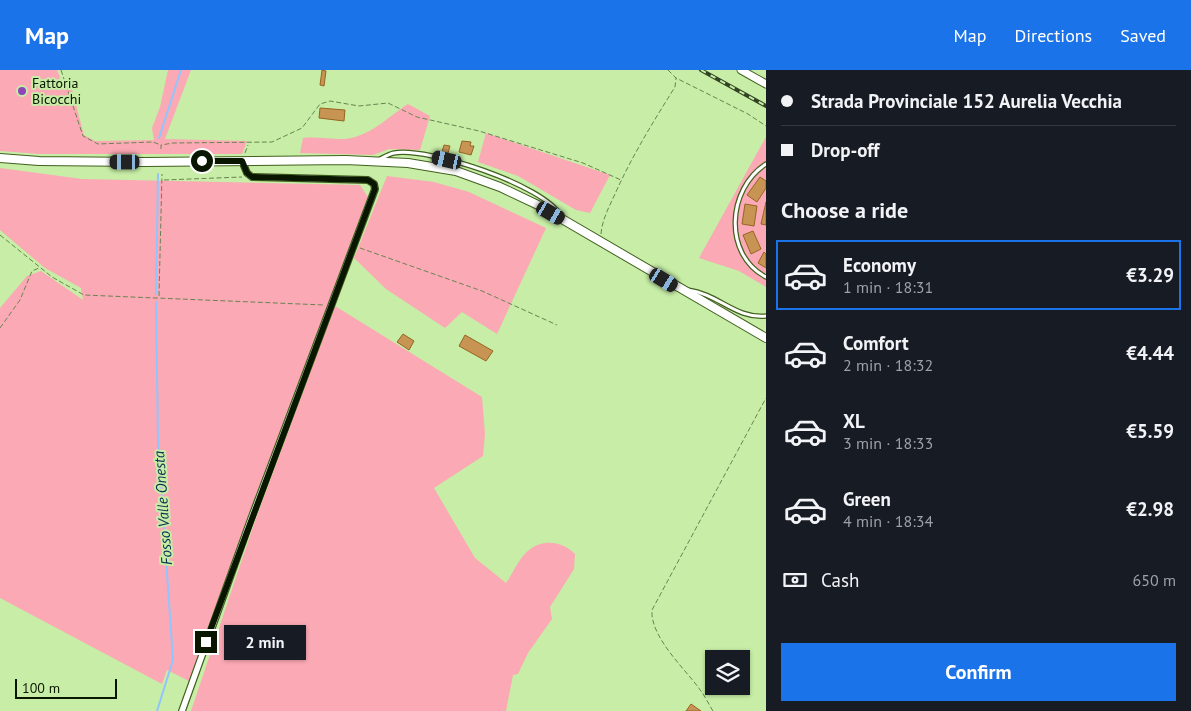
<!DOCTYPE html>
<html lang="en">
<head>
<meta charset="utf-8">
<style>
	:root { --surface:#171b24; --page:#242831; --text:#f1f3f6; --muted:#9ea1a6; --line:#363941; --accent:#1a73e8 }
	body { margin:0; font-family:"PT Sans",sans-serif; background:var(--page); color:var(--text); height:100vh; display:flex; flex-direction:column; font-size:19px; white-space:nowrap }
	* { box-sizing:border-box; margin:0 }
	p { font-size:16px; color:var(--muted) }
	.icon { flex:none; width:28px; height:28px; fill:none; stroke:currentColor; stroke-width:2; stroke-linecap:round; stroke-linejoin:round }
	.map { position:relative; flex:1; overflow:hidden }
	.drawer { display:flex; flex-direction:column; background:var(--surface); width:425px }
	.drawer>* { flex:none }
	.banner { display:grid; align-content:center; height:110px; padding:0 15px; background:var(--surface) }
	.tools { position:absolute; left:705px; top:580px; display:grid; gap:10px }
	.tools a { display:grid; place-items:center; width:45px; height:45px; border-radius:0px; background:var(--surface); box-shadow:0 1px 4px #0004; font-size:25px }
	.scale { position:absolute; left:15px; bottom:12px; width:102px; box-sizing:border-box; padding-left:5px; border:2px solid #0a1700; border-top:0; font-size:14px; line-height:18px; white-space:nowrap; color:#0a1700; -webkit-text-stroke:4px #c7eda6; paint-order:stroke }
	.end { position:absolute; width:22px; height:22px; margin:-11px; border:6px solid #0a1700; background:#fff; box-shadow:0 0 0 2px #fff }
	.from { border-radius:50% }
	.bubble { position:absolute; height:35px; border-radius:0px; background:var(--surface); box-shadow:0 1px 4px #0004; font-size:16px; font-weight:800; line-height:35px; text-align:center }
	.car { position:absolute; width:15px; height:30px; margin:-15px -8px; border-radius:6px; box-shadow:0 0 4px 1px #0007; background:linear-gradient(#222 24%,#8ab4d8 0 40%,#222 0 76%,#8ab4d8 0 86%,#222 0) }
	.banner b { display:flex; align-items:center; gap:18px; height:48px; font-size:19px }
	.banner b+b { border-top:1px solid var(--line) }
	.banner i { width:12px; height:12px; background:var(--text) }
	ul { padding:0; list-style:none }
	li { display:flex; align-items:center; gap:15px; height:70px; margin:0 10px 8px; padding:0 5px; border:2px solid transparent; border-radius:0px }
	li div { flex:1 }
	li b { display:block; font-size:19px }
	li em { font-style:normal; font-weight:800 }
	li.current { border-color:var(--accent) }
	li>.icon { width:45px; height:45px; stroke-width:1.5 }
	h2 { padding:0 15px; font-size:22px; line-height:60px }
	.pay { display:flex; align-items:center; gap:12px; height:55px; padding:0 15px; font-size:19px }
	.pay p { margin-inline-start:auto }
	.button { display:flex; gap:10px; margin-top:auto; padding:10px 15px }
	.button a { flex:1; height:58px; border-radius:0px; background:var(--accent); color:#fff; font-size:20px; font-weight:800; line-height:58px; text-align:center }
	header { display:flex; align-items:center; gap:30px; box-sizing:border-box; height:70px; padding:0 25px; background:var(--accent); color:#fff }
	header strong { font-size:24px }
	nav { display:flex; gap:28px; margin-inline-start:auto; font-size:18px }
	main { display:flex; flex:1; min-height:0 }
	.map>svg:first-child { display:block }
	.green { fill:#fba9b4 }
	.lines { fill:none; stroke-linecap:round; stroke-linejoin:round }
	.stream { stroke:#91c5fd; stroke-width:2 }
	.building { fill:#c79454; stroke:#956522 }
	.service-casing { stroke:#41611e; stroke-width:5.5 }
	.minor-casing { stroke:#41611e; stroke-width:8 }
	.tertiary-casing { stroke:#41611e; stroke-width:9 }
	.secondary-casing { stroke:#41611e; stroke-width:10 }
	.path { stroke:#698353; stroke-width:1; stroke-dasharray:5 2.5; stroke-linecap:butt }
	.service { stroke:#fff; stroke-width:3 }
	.minor { stroke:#fff; stroke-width:5.5 }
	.tertiary { stroke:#fff; stroke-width:7 }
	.secondary { stroke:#fff; stroke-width:8 }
	.rail-casing { stroke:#324423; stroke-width:4 }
	.rail { stroke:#c7eda6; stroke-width:2; stroke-dasharray:5.5; stroke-linecap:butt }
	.route { stroke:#0a1700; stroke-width:6 }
	.poi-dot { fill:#8e45b8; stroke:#c7eda6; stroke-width:2 }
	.labels { text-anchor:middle; stroke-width:4; stroke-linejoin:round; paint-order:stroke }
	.poi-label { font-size:14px; fill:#0a1700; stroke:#c7eda6; text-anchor:start }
	.water-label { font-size:15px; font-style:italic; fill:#0c3155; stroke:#c7eda6 }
</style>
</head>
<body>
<header>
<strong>Map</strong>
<nav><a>Map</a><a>Directions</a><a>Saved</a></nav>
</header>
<main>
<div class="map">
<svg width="766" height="641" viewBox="0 0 766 641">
	<rect width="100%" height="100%" fill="#c7eda6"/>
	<!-- green -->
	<g class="green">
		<path d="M0 0H57L60 7 58 15 70 12 84 65 95 71 154 70 152 58 160 37 168 0H191L165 69 247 71 242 84H39L0 81Z"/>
		<path d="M408 34 430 46 420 80 389 79 373 85 300 83 303 68C319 66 339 71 351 68 374 63 389 46 408 34Z"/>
		<path d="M486 63 610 105 590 143 576 140 518 106 478 92Z"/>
		<path d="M766 67V217L739 201 699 188Z"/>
		<path d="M0 98 82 109 360 115 368 127 189 611 167 600 162 614 0 528V238L27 206 41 201 83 230 81 218 45 198 0 160Z"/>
		<path d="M387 106 434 112 469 122 546 158 497 264 462 242 445 258 386 219 354 188Z"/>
		<path d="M335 236 482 327 485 364 483 386 434 418 475 488 506 513C513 503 519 488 529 480 544 468 563 472 575 484L574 499 550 537 552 549 528 583 518 604 513 605 506 641H191L255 451Z"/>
	</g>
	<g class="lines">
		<!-- stream -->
		<g class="stream">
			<path d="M159 68 181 0"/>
			<path d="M156 224 158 104"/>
			<path d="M156 232 158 372 173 590 157 641"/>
		</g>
	</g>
	<!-- building -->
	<g class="building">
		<path d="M322 0 326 1 324 16 320 15Z"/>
		<path d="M320 38 345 40 344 51 319 48Z"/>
		<path d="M462 71 471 72 470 76H474L471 85 459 82Z"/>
		<path d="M444 75 450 76 448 83 442 82Z"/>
		<path d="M760 107 766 111V118L757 132 747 125Z"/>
		<path d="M766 132V155L761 154Z"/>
		<path d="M745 134 757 136 754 156 742 154Z"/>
		<path d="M753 161 761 179 751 184 743 165Z"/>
		<path d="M764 182 766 184V198L758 193Z"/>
		<path d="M403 264 414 271 409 280 397 272Z"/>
		<path d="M465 265 493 281 486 291 459 276Z"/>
		<path d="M691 634 701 641H686Z"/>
	</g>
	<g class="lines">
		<!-- service casing -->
		<g class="service-casing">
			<g id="service">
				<path d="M380 89C384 87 389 84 394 83 429 77 544 115 561 146"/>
				<path d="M766 94C727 119 723 185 766 207"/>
				<path d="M688 220C719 224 735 249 766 246"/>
			</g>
		</g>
		<!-- minor casing -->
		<g class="minor-casing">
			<path id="minor" d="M182 641 251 449 375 119 374 114 368 110 252 107 247 103 242 91"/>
		</g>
		<!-- tertiary casing -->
		<g class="tertiary-casing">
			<path id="tertiary" d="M741 0 766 14"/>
		</g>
		<!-- secondary casing -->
		<g class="secondary-casing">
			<path id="secondary" d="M0 88 39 91 143 92 346 90 408 93 456 101 500 117 538 135 766 268"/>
		</g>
		<!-- path -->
		<g class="path">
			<path d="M61 0 83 66 98 74 153 72 161 75"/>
			<path d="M668 0 676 8 748 44 766 56"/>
			<path d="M161 79V75L173 73 272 72 302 58 320 34 330 31 359 36 388 33 417 47 479 61 583 93 621 110"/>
			<path d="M245 83 248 75"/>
			<path d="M164 110 242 107"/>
			<path d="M601 164C602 150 609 137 615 124 632 86 653 52 675 17L676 8"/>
			<path d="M0 165 52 207 84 225 324 235"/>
			<path d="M360 178 482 221 557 255"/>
			<path d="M159 226 162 104"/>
			<path d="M0 258 20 230 32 201 39 198"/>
			<path d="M713 641C708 633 704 624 698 617 683 597 650 566 652 540L766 328"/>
		</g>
		<!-- service -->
		<use href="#service" class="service"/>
		<!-- minor -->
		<use href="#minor" class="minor"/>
		<!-- tertiary -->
		<use href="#tertiary" class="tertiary"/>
		<!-- secondary -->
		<use href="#secondary" class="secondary"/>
		<!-- rail casing -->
		<g class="rail-casing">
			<path id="rail" d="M701 0 766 36"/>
		</g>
		<!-- rail -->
		<use href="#rail" class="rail"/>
	</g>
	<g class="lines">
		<!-- route -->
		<path class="route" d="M202 91H242L247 103 252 107 368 110 374 114 375 119 206 572"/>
	</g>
	<!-- markers -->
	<circle class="poi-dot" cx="22" cy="21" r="5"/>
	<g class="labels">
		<!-- poi labels -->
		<g class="poi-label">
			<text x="32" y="18">Fattoria<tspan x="32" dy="16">Bicocchi</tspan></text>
		</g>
		<!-- water labels -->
		<g class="water-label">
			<text transform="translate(163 438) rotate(-94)" y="5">Fosso Valle Onesta</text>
		</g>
	</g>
</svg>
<div class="tools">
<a><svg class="icon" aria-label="layers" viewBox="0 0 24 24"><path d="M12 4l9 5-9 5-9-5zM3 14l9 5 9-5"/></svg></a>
</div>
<div class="scale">100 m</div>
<i class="end from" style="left:202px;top:91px"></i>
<i class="end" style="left:206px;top:572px"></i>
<div class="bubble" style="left:224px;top:555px;width:82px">2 min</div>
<i class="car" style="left:447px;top:90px;rotate:283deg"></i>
<i class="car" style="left:125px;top:92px;rotate:270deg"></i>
<i class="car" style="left:551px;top:143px;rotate:120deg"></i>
<i class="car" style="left:664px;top:210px;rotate:121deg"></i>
</div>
<section class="drawer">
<div class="banner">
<b><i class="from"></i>Strada Provinciale 152 Aurelia Vecchia</b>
<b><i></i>Drop-off</b>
</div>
<h2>Choose a ride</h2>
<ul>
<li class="current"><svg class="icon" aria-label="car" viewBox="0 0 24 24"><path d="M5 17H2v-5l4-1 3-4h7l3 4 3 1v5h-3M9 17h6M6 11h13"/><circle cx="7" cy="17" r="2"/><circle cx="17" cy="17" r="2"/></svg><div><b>Economy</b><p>1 min · 18:31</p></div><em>€3.29</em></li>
<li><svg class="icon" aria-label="car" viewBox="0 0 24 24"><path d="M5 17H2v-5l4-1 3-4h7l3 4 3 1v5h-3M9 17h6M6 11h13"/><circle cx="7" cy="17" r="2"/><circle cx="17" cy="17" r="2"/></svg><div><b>Comfort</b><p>2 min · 18:32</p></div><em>€4.44</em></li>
<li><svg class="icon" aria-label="car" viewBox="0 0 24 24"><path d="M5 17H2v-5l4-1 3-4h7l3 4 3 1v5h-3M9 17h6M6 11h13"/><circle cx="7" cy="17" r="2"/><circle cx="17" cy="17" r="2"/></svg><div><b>XL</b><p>3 min · 18:33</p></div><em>€5.59</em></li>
<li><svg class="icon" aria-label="car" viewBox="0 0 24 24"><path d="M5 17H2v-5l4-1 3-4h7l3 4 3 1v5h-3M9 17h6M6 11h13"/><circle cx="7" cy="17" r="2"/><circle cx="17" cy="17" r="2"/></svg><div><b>Green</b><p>4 min · 18:34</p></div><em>€2.98</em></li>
</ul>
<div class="pay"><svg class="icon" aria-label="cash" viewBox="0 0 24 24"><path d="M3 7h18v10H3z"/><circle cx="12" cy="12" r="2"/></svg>Cash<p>650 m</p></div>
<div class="button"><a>Confirm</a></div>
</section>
</main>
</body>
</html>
